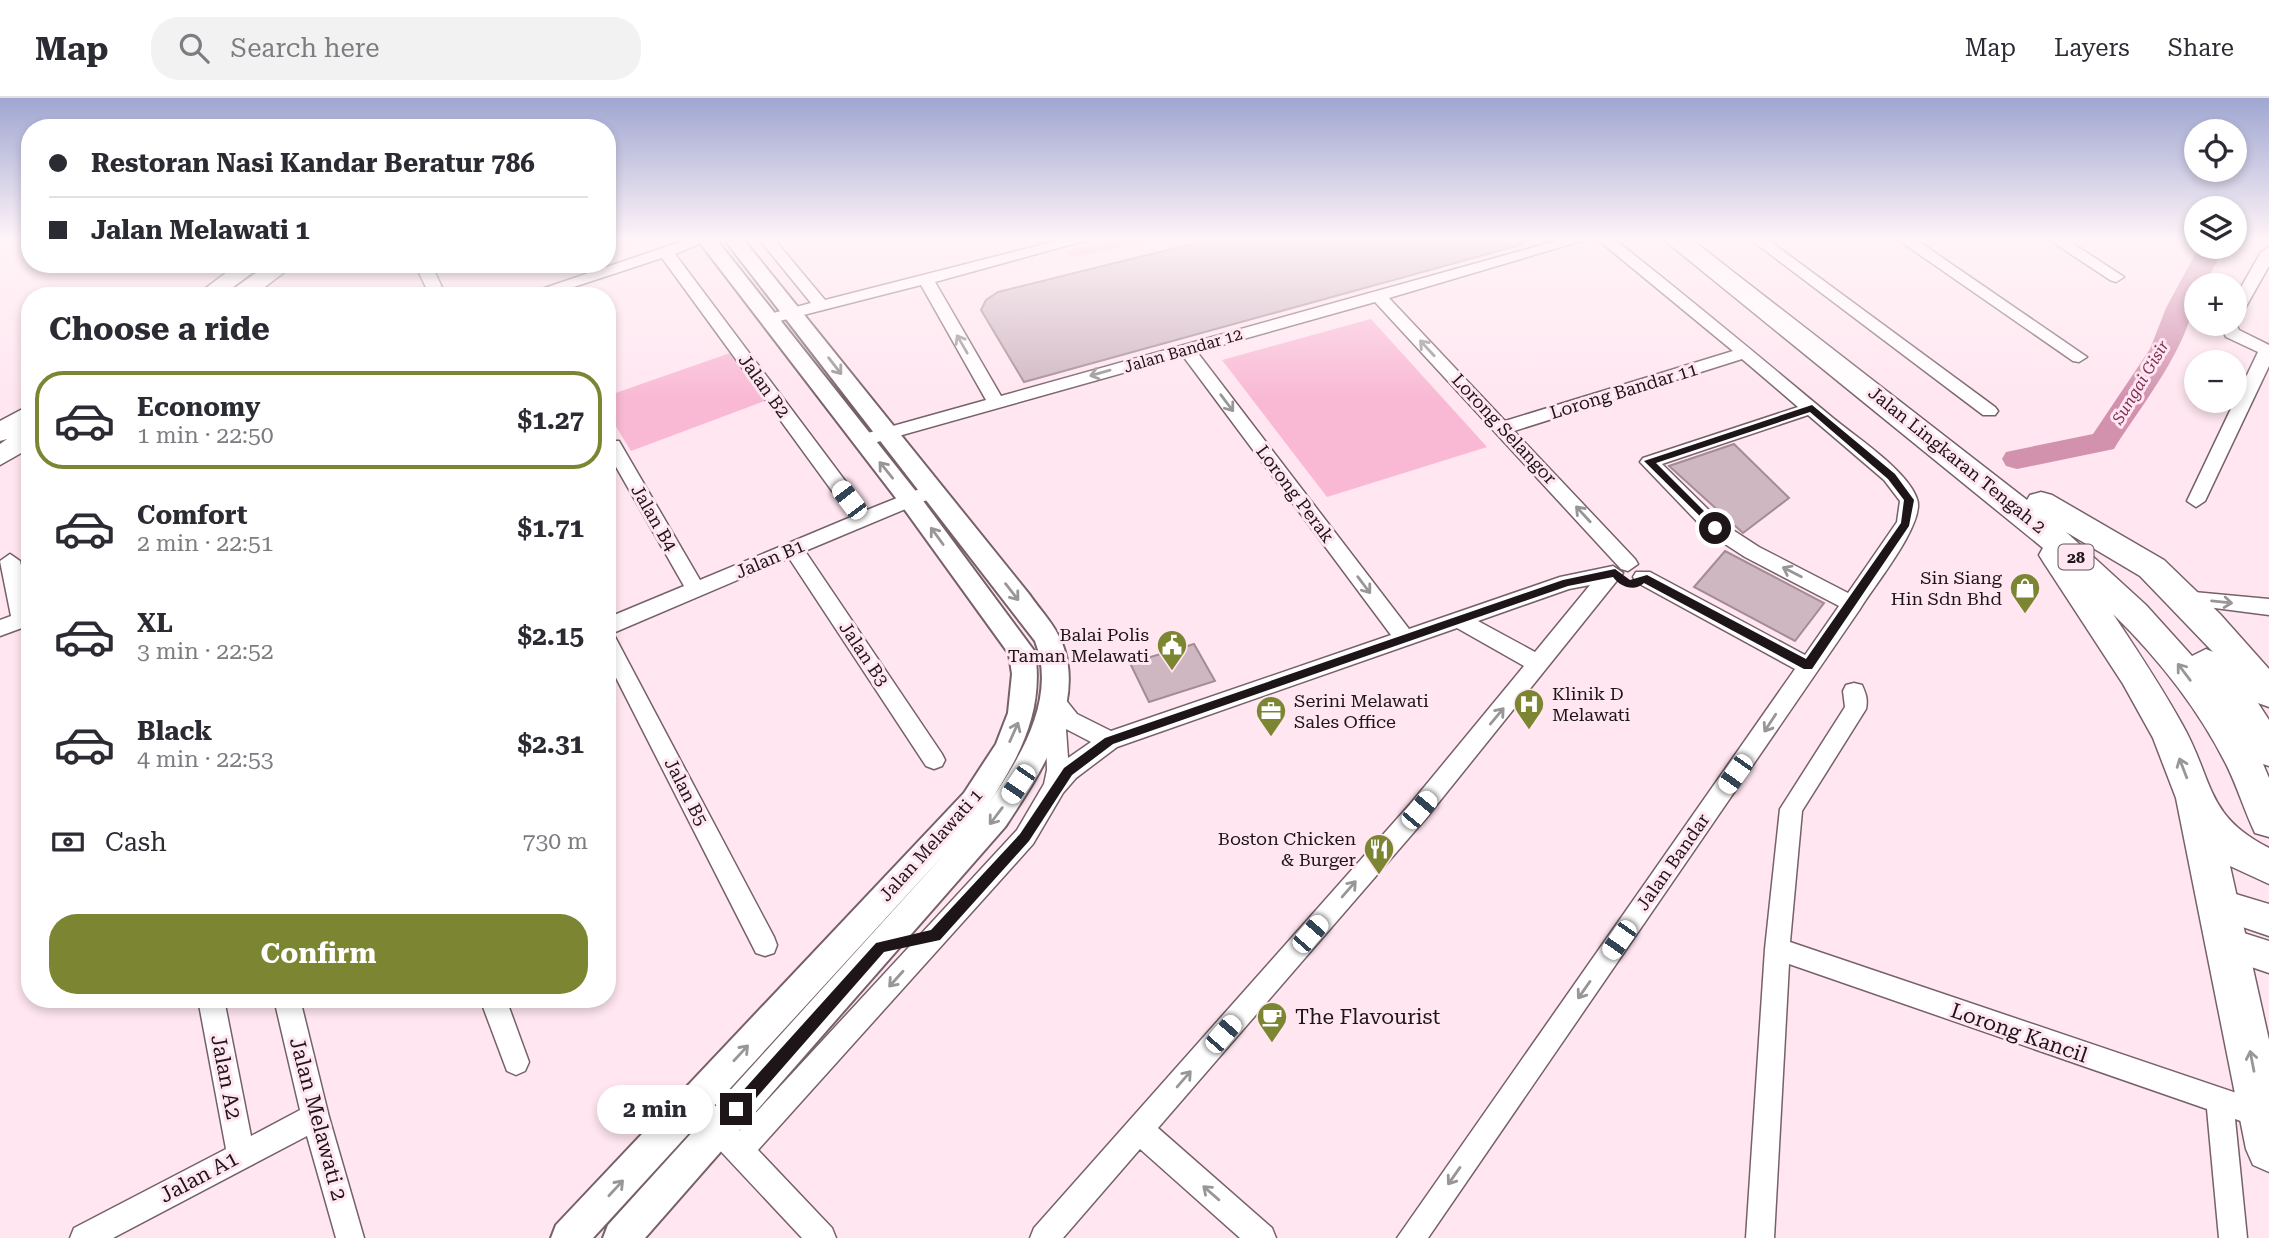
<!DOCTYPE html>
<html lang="en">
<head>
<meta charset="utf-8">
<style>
	:root { --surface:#fff; --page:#f2f2f3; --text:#2b2b33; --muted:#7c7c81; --line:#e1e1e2; --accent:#7c8632 }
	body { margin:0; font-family:"Roboto Serif",serif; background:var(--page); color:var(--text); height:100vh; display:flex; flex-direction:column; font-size:26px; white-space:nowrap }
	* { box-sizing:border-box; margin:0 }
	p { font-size:23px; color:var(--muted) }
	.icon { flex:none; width:38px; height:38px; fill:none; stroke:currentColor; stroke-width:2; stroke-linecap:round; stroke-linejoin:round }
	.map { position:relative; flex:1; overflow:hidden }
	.drawer { position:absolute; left:21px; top:189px; width:595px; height:721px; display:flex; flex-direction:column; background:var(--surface); border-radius:28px; box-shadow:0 4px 10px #0003 }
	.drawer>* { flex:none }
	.top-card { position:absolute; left:21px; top:21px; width:595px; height:154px; border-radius:28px; box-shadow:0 4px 10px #0003; display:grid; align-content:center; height:154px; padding:0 28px; background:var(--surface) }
	.fabs { position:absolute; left:2184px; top:21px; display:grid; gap:14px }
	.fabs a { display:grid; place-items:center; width:63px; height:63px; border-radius:50%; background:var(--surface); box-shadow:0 4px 10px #0003; font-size:35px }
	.end { position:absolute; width:32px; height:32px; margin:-16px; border:9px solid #1d1518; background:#fff; box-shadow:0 0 0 4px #fff }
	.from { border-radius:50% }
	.bubble { position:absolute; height:49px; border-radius:24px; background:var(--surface); box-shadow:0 4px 10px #0003; font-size:23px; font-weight:700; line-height:49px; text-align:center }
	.car { position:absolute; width:21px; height:42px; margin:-21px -10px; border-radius:9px; box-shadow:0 0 5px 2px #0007; background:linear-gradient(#fff 24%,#345 0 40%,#fff 0 76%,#345 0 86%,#fff 0) }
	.top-card b { display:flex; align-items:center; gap:24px; height:66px; font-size:26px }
	.top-card b+b { border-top:2px solid var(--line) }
	.top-card i { width:18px; height:18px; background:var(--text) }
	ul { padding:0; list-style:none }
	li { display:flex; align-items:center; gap:21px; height:98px; margin:0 14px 10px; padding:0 14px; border:4px solid transparent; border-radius:28px }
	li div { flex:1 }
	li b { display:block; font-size:26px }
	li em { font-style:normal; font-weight:700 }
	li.active { border-color:var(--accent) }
	li>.icon { width:63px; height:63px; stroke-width:1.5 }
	h2 { padding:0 28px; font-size:32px; line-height:84px }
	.pay { display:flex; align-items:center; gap:18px; height:77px; padding:0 28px; font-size:26px }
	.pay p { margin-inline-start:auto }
	.button { display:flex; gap:14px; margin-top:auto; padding:14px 28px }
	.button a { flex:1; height:80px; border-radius:28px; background:var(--accent); color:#fff; font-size:28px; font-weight:700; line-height:80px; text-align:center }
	header { display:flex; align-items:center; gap:42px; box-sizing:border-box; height:98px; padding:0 35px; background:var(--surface); border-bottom:2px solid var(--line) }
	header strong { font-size:33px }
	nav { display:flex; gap:38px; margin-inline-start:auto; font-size:24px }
	.search { width:490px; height:63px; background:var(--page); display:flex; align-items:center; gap:18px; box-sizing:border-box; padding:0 24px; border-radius:28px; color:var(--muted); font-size:26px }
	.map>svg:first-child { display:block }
	.green { fill:#f9b9d4 }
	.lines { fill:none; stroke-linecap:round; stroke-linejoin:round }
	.river { fill:#d292ae; fill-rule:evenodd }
	.building { fill:#cfb7c1; stroke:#a38c95; stroke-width:2 }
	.minor-casing { stroke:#76616a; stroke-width:3 }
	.tertiary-casing { stroke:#76616a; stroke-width:4 }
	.secondary-casing { stroke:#76616a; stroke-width:3 }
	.trunk-casing { stroke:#76616a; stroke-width:3 }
	.minor { fill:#fff; fill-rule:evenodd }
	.tertiary { fill:#fff; fill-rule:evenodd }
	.secondary { fill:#fff; fill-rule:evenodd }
	.trunk { fill:#fff; fill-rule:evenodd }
	.oneway { stroke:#999697 }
	.route { fill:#1d1518 }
	.labels { text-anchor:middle; stroke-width:6; stroke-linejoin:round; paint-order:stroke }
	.far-street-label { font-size:16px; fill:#1d1518; stroke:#ffe6f0 }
	.far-water-label { font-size:16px; font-style:italic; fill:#7d3056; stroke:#ffe6f0 }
	.shield { fill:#ffe6f0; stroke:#615459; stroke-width:2 }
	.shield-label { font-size:16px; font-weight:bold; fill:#1d1518 }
	.street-label { font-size:18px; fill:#1d1518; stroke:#ffe6f0 }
	.poi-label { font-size:18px; fill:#1d1518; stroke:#ffe6f0; text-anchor:end }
	.near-poi-label { font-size:21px; fill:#1d1518; stroke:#ffe6f0; text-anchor:start }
	.near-street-label { font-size:21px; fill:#1d1518; stroke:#ffe6f0 }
</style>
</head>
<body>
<header>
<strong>Map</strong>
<div class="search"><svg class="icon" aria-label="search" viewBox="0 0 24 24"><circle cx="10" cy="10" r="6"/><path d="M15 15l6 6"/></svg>Search here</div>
<nav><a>Map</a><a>Layers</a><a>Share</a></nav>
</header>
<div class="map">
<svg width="2269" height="1140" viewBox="0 0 2269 1140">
	<rect width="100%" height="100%" fill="#ffe6f0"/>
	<!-- green -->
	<g class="green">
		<path d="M1112 141H1156L1080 158H1071L1066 153Z"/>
		<path d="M1371 221 1487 349 1327 399 1222 262Z"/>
		<path d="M730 255 765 303 631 353 607 314V298Z"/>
	</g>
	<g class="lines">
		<!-- river -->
		<path class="river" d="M2199 149H2225L2204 187H2196C2196 241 2142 306 2114 351L2017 371 2006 368 2002 361 2006 354 2093 336 2150 251 2166 210Z"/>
	</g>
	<!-- building -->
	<g class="building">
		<path d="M1212 141H1523L1524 146 1024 284 981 212 986 202 998 194Z"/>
		<path d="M1734 346 1789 400 1743 435 1669 368Z"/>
		<path d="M1725 453 1824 505 1795 543 1694 489Z"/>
		<path d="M1194 546 1215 583 1149 604 1130 565Z"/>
	</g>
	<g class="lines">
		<!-- minor casing -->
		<g class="minor-casing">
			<g id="minor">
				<path d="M689 141H712L675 156 867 412 932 386 941 392 939 397 805 453 942 656 945 662 942 668 934 671 926 668 789 460 613 535 774 839 777 847 774 855 765 858 756 855 607 562V520L684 488 607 353V343H619L700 482 851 419 662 160 546 198H521Z"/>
				<path d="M759 141H774L825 202 1064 141H1091L935 184 1001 298 1563 141H1588L1389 200 1505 323 1733 253 1597 141H1614C1688 199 1761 260 1833 320 1856 339 1908 373 1917 401 1926 425 1873 489 1860 511L1428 1140H1397L1795 571 1636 484 1633 479 1636 474H1650L1805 557 1839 508 1745 459 1708 435 1640 364 1643 360 1798 309 1742 261 1514 333 1635 461 1638 466 1628 473 1621 471 1375 204 1197 254 1409 531 1560 479 1613 468 1623 475 1427 719 1158 1030 1272 1130 1276 1140H1240L1140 1051 1063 1140H1030L1034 1130 1411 705 1524 568 1457 530 1117 649 1076 680 1063 695 1033 746 758 1052 832 1130 836 1140H802L684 1014 681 1005 684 996 694 992 704 996 739 1033 1017 732 1044 686 1047 672 1045 607 1042 602 1045 596 1053 593 1061 596 1077 616 1111 633 1391 537 1183 258 863 348 857 346 854 342 857 338 986 302 921 187 768 226 762 224V218L811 205ZM1808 317 1884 382 1900 403 1897 424 1848 495 1759 449 1722 425 1662 366ZM1590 487 1535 554 1478 523 1569 491ZM1066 631 1091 644 1068 660Z"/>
				<path d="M1750 141H1767L1995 309 1998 313 1995 317H1983Z"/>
				<path d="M1897 141H1915L2087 259 2079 264 2073 263Z"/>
				<path d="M2048 141H2066L2124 179 2116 184 2110 182Z"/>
				<path d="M2269 149V168L2243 214 2235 219V200L2261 154Z"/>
				<path d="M415 166H431L446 198H430Z"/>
				<path d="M2235 224 2239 232 2269 247V268L2205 403 2196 409 2187 403 2258 254 2226 239 2220 226Z"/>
				<path d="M10 456 20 463 30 510V527L0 538V522L11 518 0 463Z"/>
				<path d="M2183 493 2269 501V517L2176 505 2173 500 2176 495Z"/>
				<path d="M1854 585 1862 587C1866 596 1868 601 1866 611L1802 713 1790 844 2269 1006V1028L2263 1031 2235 1021 2247 1140H2219L2207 1011 1789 866 1774 1140H1746L1765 851 1780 711 1845 609 1843 593 1846 587Z"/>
				<path d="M198 901H224L251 1038 300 1012 274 901H300L329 1019 364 1140H336L307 1038 113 1140H70L74 1130 226 1051Z"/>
				<path d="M480 901H506L529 964 525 973 516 977 507 973Z"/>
			</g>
		</g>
		<!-- tertiary casing -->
		<g class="tertiary-casing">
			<path id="tertiary" d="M697 141H716L918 396 1035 554C1044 613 1020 658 988 707 1019 661 1058 601 1035 543L724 141H743L1029 496C1040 512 1055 527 1062 545 1087 607 1038 679 1005 729L645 1140H603L608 1127 949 751 593 1140H551L556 1127 964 695 996 646 1008 615 1012 576 1009 556 902 408Z"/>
		</g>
		<!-- secondary casing -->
		<g class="secondary-casing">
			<g id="secondary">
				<path d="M238 166H264L221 198H195Z"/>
				<path d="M269 166H295L253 198H231L233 191Z"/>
				<path d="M30 307V327L23 332 30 330V350L0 367V346L7 341 0 343V323Z"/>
				<path d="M2219 791 2269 806V838L2207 817 2202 806 2207 795Z"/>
				<path d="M2228 830 2269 843V875L2216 857 2210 846 2216 835Z"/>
			</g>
		</g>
		<!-- trunk casing -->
		<g class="trunk-casing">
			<path id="trunk" d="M1663 141H1691L2027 402 2030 397 2041 394 2052 397 2164 462 2220 516 2269 571V609L2258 605 2269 622V668L2263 666 2269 680V739L2255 735C2245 714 2238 691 2228 670 2200 613 2158 560 2113 516 2137 552 2161 588 2182 626 2214 682 2204 717 2269 750V786L2230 768 2269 942V1074L2253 1067 2246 1051 2176 700 2153 640 2123 586 2044 465 2039 457 2043 450ZM2066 434 2140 478 2213 554 2206 551 2192 558 2146 507Z"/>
		</g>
		<!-- minor -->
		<use href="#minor" class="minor"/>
		<!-- tertiary -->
		<use href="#tertiary" class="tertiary"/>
		<!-- secondary -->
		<use href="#secondary" class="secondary"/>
		<!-- trunk -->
		<use href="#trunk" class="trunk"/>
	</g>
	<!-- one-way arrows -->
	<defs><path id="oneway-shaft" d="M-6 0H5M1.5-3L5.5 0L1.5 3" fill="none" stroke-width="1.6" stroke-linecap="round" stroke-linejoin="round" transform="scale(1.75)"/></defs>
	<g class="oneway">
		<use href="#oneway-shaft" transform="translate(962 246) rotate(-120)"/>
		<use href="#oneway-shaft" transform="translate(1427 250) rotate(-133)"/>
		<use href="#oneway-shaft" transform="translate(835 268) rotate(52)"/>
		<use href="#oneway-shaft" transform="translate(1100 275) rotate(164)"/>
		<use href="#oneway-shaft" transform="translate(1227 305) rotate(53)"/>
		<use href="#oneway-shaft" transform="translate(886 372) rotate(-129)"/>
		<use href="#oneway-shaft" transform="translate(1583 416) rotate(-133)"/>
		<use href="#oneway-shaft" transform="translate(937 438) rotate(-126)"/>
		<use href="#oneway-shaft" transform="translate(1792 474) rotate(-153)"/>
		<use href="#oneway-shaft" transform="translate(1364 487) rotate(53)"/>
		<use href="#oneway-shaft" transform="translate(1012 494) rotate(52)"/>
		<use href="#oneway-shaft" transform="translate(2222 504) rotate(6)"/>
		<use href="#oneway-shaft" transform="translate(2184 574) rotate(-127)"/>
		<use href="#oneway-shaft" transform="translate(1497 618) rotate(-50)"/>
		<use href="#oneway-shaft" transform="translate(1770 625) rotate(123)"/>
		<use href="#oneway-shaft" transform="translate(1014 634) rotate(-66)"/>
		<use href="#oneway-shaft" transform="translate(2183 670) rotate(-111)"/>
		<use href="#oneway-shaft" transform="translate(996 718) rotate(127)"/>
		<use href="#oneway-shaft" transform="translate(1349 791) rotate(-49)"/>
		<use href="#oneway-shaft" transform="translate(896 881) rotate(132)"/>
		<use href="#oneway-shaft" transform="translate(1584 892) rotate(125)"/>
		<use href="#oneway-shaft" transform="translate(741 955) rotate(-47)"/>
		<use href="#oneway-shaft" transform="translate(2252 963) rotate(-101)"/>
		<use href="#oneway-shaft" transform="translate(1184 981) rotate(-49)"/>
		<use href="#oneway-shaft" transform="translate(1454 1078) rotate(125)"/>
		<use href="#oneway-shaft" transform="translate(616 1090) rotate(-47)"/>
		<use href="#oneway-shaft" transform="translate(1211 1095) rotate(-139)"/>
	</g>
	<!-- sky -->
	<linearGradient id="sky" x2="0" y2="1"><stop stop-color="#9fa6d1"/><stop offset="0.47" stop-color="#fff4f8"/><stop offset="1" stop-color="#fff4f8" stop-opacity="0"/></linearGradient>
	<rect width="2269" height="301" fill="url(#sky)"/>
	<!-- route -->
	<path class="route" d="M1812 307 1895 376 1914 402 1909 428 1812 571H1804L1644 485C1635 494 1620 489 1613 479L1568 488 1113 646 1072 677 1029 743 940 842 884 854 742 1016H731V1006L876 845 931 832 1020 736 1064 670 1105 640 1563 482 1615 471 1630 482 1647 477 1806 561 1901 425 1904 402 1888 381 1810 314 1656 365 1718 427 1720 430 1715 433 1644 363Z"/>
	<!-- icons -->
	<defs>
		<g id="shop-pin" transform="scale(1.575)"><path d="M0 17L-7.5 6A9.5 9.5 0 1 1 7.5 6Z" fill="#7c8632" stroke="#ffe6f0"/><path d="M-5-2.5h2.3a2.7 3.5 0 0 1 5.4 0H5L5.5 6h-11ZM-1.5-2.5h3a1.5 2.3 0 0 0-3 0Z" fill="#fff"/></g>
		<g id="civic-pin" transform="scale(1.575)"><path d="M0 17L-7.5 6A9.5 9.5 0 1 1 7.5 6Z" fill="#7c8632" stroke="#ffe6f0"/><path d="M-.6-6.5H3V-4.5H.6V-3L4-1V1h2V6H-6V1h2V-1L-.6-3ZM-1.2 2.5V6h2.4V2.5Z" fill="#fff"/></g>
		<g id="hospital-pin" transform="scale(1.575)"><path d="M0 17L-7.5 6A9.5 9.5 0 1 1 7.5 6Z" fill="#7c8632" stroke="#ffe6f0"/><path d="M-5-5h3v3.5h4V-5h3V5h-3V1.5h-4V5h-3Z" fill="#fff"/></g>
		<g id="office-pin" transform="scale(1.575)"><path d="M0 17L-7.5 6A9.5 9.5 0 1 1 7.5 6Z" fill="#7c8632" stroke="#ffe6f0"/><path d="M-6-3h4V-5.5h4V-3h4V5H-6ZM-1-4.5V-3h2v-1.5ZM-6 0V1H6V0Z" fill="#fff"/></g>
		<g id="restaurant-pin" transform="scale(1.575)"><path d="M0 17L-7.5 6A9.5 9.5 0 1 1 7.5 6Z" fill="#7c8632" stroke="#ffe6f0"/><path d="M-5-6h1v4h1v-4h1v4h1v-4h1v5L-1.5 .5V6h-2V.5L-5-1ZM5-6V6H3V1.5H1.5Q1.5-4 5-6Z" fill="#fff"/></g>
		<g id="cafe-pin" transform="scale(1.575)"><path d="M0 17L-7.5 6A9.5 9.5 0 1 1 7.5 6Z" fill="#7c8632" stroke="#ffe6f0"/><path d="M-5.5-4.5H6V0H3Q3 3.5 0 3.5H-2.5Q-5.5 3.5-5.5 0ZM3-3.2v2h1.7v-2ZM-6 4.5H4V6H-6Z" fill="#fff"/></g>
	</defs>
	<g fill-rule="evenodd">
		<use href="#shop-pin" x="2025" y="490"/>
		<use href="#civic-pin" x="1172" y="547"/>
		<use href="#hospital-pin" x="1529" y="606"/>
		<use href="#office-pin" x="1271" y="613"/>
		<use href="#restaurant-pin" x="1379" y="751"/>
		<use href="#cafe-pin" x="1272" y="919"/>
	</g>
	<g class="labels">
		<!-- far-street labels -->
		<g class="far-street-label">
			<text transform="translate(1183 252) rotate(-16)" y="6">Jalan Bandar 12</text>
		</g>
		<!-- far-water labels -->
		<g class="far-water-label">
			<text transform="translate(2140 284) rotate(-59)" y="6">Sungai Gisir</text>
		</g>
		<!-- shield labels -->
		<rect class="shield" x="2058.5" y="446.5" width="35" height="25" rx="5"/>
		<g class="shield-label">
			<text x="2076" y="465">28</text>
		</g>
		<!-- street labels -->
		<g class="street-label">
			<text transform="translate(764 288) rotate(54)" y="6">Jalan B2</text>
			<text transform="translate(1624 293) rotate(-17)" y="6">Lorong Bandar 11</text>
			<text transform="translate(1504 331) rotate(47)" y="6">Lorong Selangor</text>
			<text transform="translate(1957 362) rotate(39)" y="6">Jalan Lingkaran Tengah 2</text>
			<text transform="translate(1295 396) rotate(53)" y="6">Lorong Perak</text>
			<text transform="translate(654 420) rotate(60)" y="6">Jalan B4</text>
			<text transform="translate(770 461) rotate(-23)" y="6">Jalan B1</text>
			<text transform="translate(864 556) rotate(56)" y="6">Jalan B3</text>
			<text transform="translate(686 694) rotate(63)" y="6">Jalan B5</text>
			<text transform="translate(931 747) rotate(-48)" y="6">Jalan Melawati 1</text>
			<text transform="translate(1673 764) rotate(-55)" y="6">Jalan Bandar</text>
		</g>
		<!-- poi labels -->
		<g class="poi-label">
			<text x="2002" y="486">Sin Siang<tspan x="2002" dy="21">Hin Sdn Bhd</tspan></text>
			<text x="1149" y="543">Balai Polis<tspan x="1149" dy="21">Taman Melawati</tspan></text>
			<text x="1552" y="602" text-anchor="start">Klinik D<tspan x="1552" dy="21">Melawati</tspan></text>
			<text x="1294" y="609" text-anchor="start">Serini Melawati<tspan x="1294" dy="21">Sales Office</tspan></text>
			<text x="1356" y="747">Boston Chicken<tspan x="1356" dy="21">&amp; Burger</tspan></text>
		</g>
		<!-- near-poi labels -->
		<g class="near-poi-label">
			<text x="1295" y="926">The Flavourist</text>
		</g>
		<!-- near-street labels -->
		<g class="near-street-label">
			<text transform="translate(2019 935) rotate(19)" y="7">Lorong Kancil</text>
			<text transform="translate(226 979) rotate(79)" y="7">Jalan A2</text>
			<text transform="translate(318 1021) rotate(75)" y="7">Jalan Melawati 2</text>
			<text transform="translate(199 1079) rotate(-28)" y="7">Jalan A1</text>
		</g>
	</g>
</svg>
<div class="fabs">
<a><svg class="icon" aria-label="locate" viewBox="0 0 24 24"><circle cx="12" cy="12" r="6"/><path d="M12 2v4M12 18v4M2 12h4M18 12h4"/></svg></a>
<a><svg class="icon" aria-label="layers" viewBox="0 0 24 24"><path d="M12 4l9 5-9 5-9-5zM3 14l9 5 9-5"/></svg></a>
<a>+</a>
<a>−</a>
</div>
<i class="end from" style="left:1715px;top:430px"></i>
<i class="end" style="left:736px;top:1011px"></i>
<div class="bubble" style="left:597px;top:987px;width:116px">2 min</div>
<i class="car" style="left:849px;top:402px;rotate:323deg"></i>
<i class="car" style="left:1735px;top:676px;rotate:215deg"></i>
<i class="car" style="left:1018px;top:686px;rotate:214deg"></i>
<i class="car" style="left:1419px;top:712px;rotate:40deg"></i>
<i class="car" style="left:1310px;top:836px;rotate:41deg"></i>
<i class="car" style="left:1619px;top:842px;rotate:215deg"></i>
<i class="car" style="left:1223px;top:936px;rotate:41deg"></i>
<div class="top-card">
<b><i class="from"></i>Restoran Nasi Kandar Beratur 786</b>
<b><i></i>Jalan Melawati 1</b>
</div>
<section class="drawer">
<h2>Choose a ride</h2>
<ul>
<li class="active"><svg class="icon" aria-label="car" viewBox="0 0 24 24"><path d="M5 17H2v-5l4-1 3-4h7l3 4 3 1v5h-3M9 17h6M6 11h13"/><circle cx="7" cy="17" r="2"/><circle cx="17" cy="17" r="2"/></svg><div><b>Economy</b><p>1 min · 22:50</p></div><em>$1.27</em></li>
<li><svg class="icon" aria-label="car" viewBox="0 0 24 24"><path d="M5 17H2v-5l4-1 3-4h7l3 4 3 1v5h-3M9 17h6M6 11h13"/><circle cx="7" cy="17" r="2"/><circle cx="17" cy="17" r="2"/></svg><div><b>Comfort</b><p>2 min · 22:51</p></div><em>$1.71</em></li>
<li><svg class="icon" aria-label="car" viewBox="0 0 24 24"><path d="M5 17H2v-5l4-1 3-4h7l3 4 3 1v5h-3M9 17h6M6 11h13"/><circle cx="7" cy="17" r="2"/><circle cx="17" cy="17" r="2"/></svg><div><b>XL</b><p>3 min · 22:52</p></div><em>$2.15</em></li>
<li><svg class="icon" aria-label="car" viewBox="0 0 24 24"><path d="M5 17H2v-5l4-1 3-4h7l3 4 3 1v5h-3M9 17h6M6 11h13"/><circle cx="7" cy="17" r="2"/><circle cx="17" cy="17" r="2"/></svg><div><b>Black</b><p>4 min · 22:53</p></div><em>$2.31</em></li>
</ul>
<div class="pay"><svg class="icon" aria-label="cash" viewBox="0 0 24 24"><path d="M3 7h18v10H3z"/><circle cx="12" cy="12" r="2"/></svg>Cash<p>730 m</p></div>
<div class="button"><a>Confirm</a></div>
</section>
</div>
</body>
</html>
